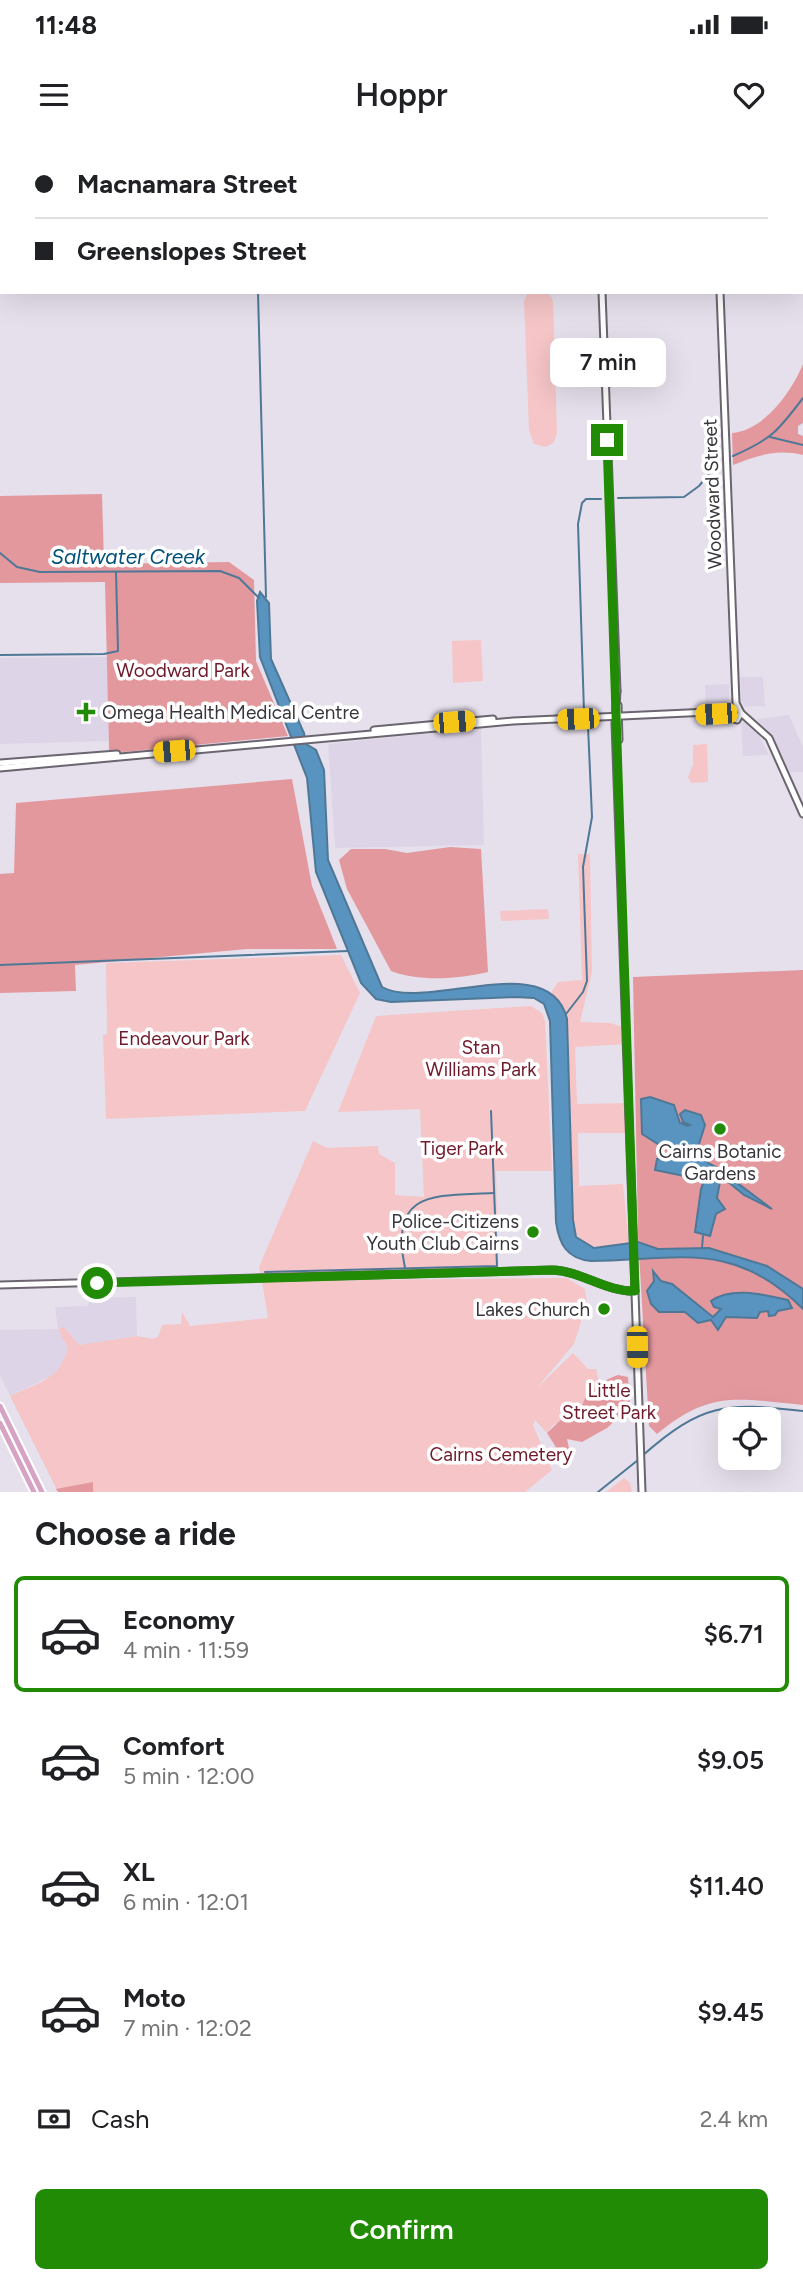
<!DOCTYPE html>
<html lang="en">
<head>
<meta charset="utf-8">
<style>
	:root { --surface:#fff; --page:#f2f2f2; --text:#202124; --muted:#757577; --line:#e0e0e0; --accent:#218b05 }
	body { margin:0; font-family:Figtree,sans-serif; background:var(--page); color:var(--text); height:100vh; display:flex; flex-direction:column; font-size:26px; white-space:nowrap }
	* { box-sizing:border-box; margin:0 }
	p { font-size:23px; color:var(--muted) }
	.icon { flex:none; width:38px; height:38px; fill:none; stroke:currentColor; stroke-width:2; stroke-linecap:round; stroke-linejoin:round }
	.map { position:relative; height:1352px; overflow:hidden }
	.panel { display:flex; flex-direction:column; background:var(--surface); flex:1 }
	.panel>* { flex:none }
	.banner { position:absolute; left:0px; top:0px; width:803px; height:154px; box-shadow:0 7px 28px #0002; display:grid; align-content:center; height:154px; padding:0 35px; background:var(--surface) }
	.tools { position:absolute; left:718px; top:1267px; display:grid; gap:14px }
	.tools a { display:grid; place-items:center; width:63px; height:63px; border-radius:10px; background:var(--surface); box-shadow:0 7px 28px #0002; font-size:35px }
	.end { position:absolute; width:32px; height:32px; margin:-16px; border:9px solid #218b05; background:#fff; box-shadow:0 0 0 4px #fff }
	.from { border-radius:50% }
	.bubble { position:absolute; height:49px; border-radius:10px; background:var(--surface); box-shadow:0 7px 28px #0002; font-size:23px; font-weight:600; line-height:49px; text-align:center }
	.car { position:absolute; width:21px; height:42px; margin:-21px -10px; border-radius:9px; box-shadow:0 0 5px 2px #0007; background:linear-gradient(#f5c518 24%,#345 0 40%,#f5c518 0 76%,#345 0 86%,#f5c518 0) }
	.banner b { display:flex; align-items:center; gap:24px; height:66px; font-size:26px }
	.banner b+b { border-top:2px solid var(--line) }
	.banner i { width:18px; height:18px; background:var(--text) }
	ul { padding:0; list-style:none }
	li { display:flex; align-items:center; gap:21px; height:116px; margin:0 14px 10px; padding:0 21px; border:4px solid transparent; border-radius:10px }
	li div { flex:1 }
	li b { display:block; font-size:26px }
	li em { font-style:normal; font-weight:600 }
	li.current { border-color:var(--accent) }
	li>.icon { width:63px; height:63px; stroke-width:1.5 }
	h2 { padding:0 35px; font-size:32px; line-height:84px }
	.pay { display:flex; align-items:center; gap:18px; height:77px; padding:0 35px; font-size:26px }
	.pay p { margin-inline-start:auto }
	.button { display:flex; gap:14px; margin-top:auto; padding:14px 35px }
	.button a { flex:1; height:80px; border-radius:10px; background:var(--accent); color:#fff; font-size:28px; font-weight:600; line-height:80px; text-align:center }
	.status { display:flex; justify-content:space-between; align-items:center; height:49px; padding:0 35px; background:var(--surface); direction:ltr }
	.status svg { height:19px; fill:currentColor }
	header { display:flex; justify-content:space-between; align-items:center; height:91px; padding:0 35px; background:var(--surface); font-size:32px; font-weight:600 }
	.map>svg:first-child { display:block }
	.built { fill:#ded4e7 }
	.green { fill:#f5c5c7 }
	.forest { fill:#e3989e }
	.water { fill:#5894bf; stroke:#4f7897; stroke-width:2 }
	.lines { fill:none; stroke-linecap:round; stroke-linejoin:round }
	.stream { stroke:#4f7897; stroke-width:2 }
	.secondary-casing { stroke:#6a656f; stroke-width:9 }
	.primary-casing { stroke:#fff; stroke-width:9 }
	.secondary { stroke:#fff; stroke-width:5 }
	.primary { stroke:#d6a3c5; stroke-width:5 }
	.route { stroke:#218b05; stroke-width:9 }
	.poi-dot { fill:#218b05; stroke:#fff; stroke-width:2.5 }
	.labels { text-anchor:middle; stroke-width:7; stroke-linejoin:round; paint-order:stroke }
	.street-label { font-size:19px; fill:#39363b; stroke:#fff }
	.park-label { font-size:19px; fill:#6f192a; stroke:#fff }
	.poi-label { font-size:19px; fill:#39363b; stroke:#fff; text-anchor:end }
	.water-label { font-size:21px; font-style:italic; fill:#01507a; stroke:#fff }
</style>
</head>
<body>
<div class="status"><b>11:48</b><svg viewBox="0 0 49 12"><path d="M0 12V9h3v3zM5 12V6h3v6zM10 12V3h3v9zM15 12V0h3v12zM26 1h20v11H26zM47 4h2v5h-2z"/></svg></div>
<header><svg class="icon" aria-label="menu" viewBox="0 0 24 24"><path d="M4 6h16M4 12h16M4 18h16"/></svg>Hoppr<svg class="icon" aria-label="heart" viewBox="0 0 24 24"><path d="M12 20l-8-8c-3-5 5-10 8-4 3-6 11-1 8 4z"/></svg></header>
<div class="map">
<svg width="803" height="1352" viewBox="0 0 803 1352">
	<rect width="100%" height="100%" fill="#e6e0ec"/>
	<!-- built -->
	<g class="built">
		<path d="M109 517 108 601 0 604V518Z"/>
		<path d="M763 537 765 566 746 567 741 562 740 537Z"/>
		<path d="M729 544V567L706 568 705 545Z"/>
		<path d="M789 575 803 607V632H790L771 594 757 579Z"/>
		<path d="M744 582 758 594 769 615 743 616 741 583Z"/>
		<path d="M481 588 484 705 335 708 328 604Z"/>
		<path d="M136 1157 137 1196 79 1205 58 1189 68 1208 64 1225 57 1233 10 1256 0 1235V1190L58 1189 55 1167 88 1166 89 1158Z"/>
	</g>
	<!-- green -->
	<g class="green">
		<path d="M528 152H548L553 160 557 293 554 302 546 307 534 304 529 290 524 161Z"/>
		<path d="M481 500 483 541 453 543 452 501Z"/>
		<path d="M707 604 708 642 691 643 688 637 693 625V605Z"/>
		<path d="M578 714H590L592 832 580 882 610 883 626 888 627 904 575 907 577 964 628 963 629 993H578L579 1046 623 1044 629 1105C608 1106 585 1113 574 1090L569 924 551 853 558 842 582 840Z"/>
		<path d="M548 769 549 779 501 781 500 771Z"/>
		<path d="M341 815 360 853 305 971 106 979 103 895 107 894 106 823Z"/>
		<path d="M531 866 542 873 545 881 552 1031H496L498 1127 265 1135 260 1132 259 1127 313 1001 327 1008 378 1006 379 1014 395 1023V1055L424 1057 420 969 338 972 376 876Z"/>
		<path d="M567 1138 585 1149 587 1162 574 1204 536 1249 573 1213 588 1229H596L599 1242 581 1264 580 1275 553 1285 547 1293 535 1280 533 1285 552 1330 525 1352H58L10 1256C37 1243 60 1240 68 1208L58 1189 64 1187 79 1205 137 1196 153 1199 158 1197 162 1185 181 1184 182 1172 190 1186 268 1178 262 1141Z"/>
		<path d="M624 1338 630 1343 632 1352H606Z"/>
	</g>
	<!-- forest -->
	<g class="forest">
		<path d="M803 224V283L798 286V294L803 296V315C776 309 758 315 733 325L732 293C764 291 792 251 803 224Z"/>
		<path d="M102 354 104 424 229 422 254 440 256 521 288 596 124 612 109 610 105 442 0 443V356Z"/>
		<path d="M292 639 312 746 337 809H247L75 825 76 851 0 853V734L14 733 16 663Z"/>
		<path d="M450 707 481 709 488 832C460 839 418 842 391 831L347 749 339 720 351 709H385L407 713Z"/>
		<path d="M803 830V1265C738 1259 711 1249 657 1294L649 1286 638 1095 633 837Z"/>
		<path d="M618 1235 628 1237 630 1267 607 1288 582 1302 567 1299 571 1317 564 1320 547 1293 565 1276 580 1275C582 1253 599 1242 618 1235Z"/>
		<path d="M93 1342V1352H58L56 1349Z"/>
	</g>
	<!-- water -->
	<g class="water">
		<path d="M260 452 269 463 271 519 304 593 306 604 316 610 324 630 328 720 382 847C426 872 550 807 567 879L573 1080 576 1097 594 1108 638 1102 658 1109 709 1108 767 1126 803 1149V1169C733 1099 679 1120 591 1121 567 1119 559 1104 556 1082L550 881 544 864 534 858 515 857 391 862 376 859 361 843 316 732 307 638 260 517 257 461Z"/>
		<path d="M650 957 674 965 680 983 688 986 690 985 683 982 680 974 685 970 701 975 705 985 699 1004 701 1013 708 1023 733 1036 736 1042 772 1069 744 1055 721 1036 717 1058 725 1069 716 1074 710 1096 695 1092 701 1049 707 1033 689 1037 655 1030 657 1019 681 1016 685 1010 658 1004 642 994 641 959Z"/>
		<path d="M653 1131 661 1141 672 1144 713 1177 721 1169 714 1167 711 1161C732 1146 765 1155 788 1160L792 1168 778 1171 775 1175 769 1176 768 1171 760 1172 757 1178 726 1177 718 1190 711 1180 698 1183 685 1172H659L651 1164 647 1151 654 1141Z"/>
	</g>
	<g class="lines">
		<!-- stream -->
		<g class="stream">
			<path d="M286 2 288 0"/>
			<path d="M384 2H430"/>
			<path d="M802 6H803"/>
			<path d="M258 152 266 457"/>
			<path d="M770 297 803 305"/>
			<path d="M733 316C772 299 778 291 803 258"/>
			<path d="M618 358 684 357 699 346 719 322"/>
			<path d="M0 413 17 427 40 432 220 431 239 438 259 458"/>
			<path d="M0 515 104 514 118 511 116 432"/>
			<path d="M584 572 578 384 582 363 586 359H601"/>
			<path d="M0 825 348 811"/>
			<path d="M566 874 583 852 587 841 583 727 592 677 588 586"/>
			<path d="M702 1108 703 1096"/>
			<path d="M405 1128C389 1049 435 1056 493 1053"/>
			<path d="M265 1132 497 1126 491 971"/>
			<path d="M642 1316C702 1263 726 1262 803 1271"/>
			<path d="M598 1352 638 1320"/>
		</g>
		<!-- secondary casing -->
		<g class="secondary-casing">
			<g id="secondary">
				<path d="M90 0V2"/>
				<path d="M715 0V2"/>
				<path d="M609 2 610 0"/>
				<path d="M0 142 2 140"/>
				<path d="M602 152 617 551"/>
				<path d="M720 152 736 563 741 573 769 598 803 674"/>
				<path d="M617 551 615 583 642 1352"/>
				<path d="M618 565 619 600"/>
				<path d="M722 575 737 580 741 573"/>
				<path d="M374 590 493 579"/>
				<path d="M0 623 117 614"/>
				<path d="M0 628 513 581 731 571"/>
				<path d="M0 1145 552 1130C582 1131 606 1152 635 1151"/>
			</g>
		</g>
		<!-- primary casing -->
		<g class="primary-casing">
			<g id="primary">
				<path d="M0 1266 42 1352"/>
				<path d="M0 1283 34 1352"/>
			</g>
		</g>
		<!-- secondary -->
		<use href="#secondary" class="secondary"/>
		<!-- primary -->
		<use href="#primary" class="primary"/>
	</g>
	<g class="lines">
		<!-- route -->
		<path class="route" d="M97 1143 552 1130C582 1131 606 1152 635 1151L607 300"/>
	</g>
	<!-- markers -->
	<g class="poi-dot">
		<path d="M82.5 561.5h7v7h7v7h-7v7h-7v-7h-7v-7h7z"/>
		<circle cx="720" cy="989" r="7"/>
		<circle cx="533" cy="1092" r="7"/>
		<circle cx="604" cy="1169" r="7"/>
	</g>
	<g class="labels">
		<!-- street labels -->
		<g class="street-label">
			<text transform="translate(712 354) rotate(-92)" y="7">Woodward Street</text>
		</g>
		<!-- park labels -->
		<g class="park-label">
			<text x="183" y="537">Woodward Park</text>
			<text x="184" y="905">Endeavour Park</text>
			<text x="481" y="914">Stan<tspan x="481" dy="22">Williams Park</tspan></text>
			<text x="462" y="1015">Tiger Park</text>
			<text x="609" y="1257">Little<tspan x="609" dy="22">Street Park</tspan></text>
			<text x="501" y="1321">Cairns Cemetery</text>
		</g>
		<!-- poi labels -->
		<g class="poi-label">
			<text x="102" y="579" text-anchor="start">Omega Health Medical Centre</text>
			<text x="720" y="1018" text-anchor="middle">Cairns Botanic<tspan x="720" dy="22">Gardens</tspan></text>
			<text x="519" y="1088">Police-Citizens<tspan x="519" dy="22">Youth Club Cairns</tspan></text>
			<text x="590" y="1176">Lakes Church</text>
		</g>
		<!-- water labels -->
		<g class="water-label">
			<text x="128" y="424">Saltwater Creek</text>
		</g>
	</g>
</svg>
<div class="tools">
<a><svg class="icon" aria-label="locate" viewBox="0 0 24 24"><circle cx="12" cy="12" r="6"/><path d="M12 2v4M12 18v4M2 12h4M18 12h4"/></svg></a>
</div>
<i class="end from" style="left:97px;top:1143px"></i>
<i class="end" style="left:607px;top:300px"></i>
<div class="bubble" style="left:550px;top:198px;width:116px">7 min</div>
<i class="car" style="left:716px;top:574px;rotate:267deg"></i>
<i class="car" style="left:578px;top:579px;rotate:268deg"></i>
<i class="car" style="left:454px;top:582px;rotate:85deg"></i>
<i class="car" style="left:174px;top:611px;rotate:265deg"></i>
<i class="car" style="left:637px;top:1207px;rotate:179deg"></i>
<div class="banner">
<b><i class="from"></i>Macnamara Street</b>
<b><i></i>Greenslopes Street</b>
</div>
</div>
<section class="panel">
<h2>Choose a ride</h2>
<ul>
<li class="current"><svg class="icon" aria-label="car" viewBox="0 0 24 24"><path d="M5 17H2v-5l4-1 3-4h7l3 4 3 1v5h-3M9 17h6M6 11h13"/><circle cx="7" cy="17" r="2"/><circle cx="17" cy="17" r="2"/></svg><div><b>Economy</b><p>4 min · 11:59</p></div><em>$6.71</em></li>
<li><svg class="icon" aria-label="car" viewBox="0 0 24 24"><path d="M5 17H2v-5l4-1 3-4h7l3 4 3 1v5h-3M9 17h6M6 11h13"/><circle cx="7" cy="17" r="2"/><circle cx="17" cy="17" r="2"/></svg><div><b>Comfort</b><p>5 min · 12:00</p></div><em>$9.05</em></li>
<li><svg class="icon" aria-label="car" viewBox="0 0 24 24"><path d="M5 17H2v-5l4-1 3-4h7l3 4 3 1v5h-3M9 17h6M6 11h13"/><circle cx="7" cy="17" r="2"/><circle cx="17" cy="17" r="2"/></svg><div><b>XL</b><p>6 min · 12:01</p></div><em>$11.40</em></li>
<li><svg class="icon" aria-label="car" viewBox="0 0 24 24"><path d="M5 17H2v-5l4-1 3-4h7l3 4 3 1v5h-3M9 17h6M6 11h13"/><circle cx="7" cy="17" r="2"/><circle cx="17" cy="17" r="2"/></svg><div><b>Moto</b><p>7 min · 12:02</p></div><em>$9.45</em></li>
</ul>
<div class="pay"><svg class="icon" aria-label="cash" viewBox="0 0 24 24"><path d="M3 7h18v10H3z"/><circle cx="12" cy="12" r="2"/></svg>Cash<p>2.4 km</p></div>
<div class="button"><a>Confirm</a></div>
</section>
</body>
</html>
